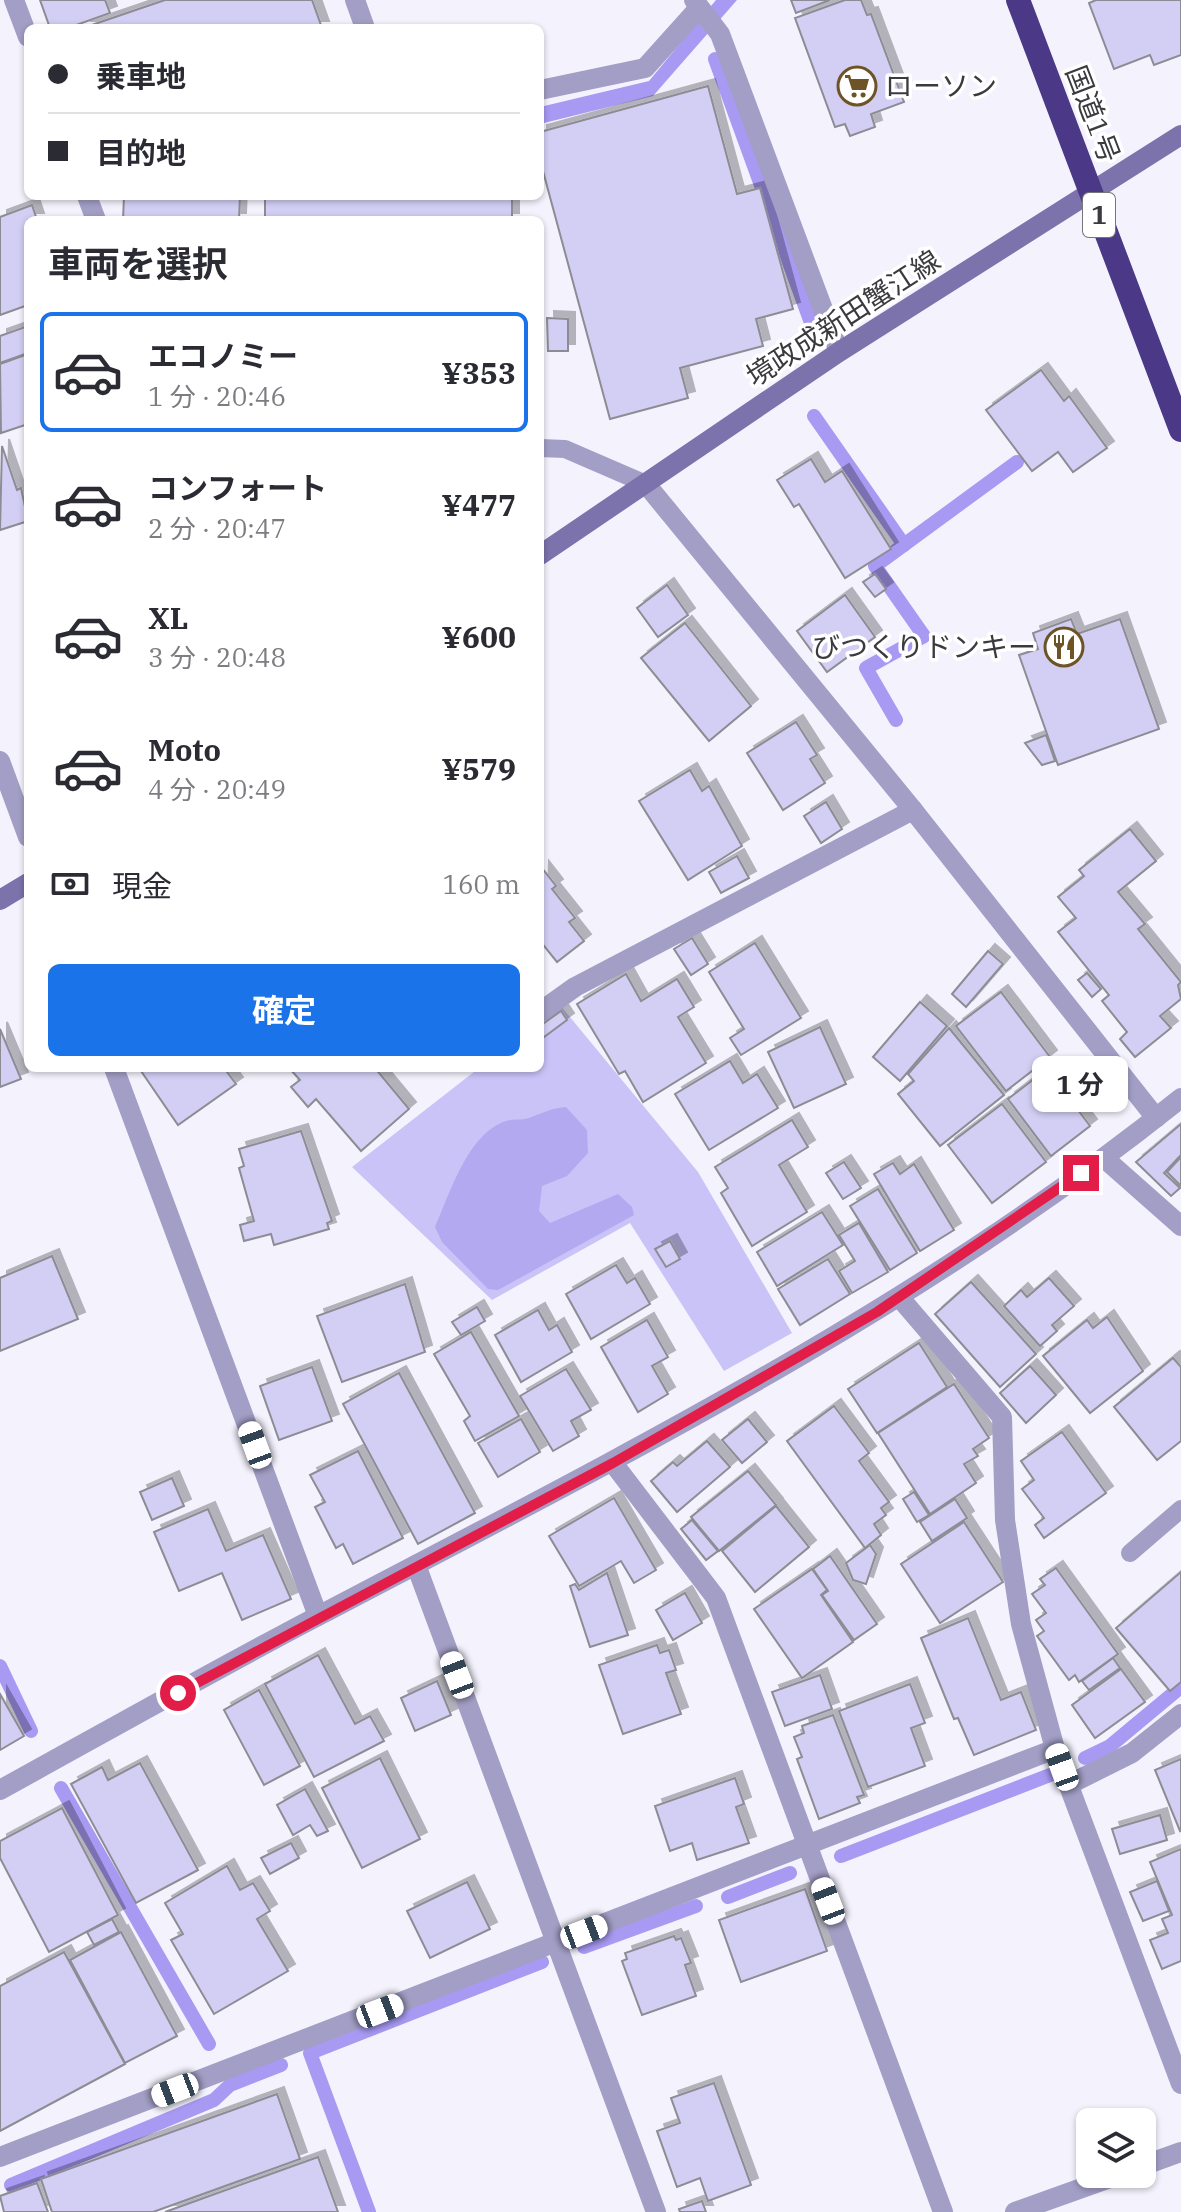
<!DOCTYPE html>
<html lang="ja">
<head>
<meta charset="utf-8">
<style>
	:root { --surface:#fff; --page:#f2f2f3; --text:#2b2b33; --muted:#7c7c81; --line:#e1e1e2; --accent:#1a73e8 }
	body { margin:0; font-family:"IBM Plex Serif","Noto Sans JP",serif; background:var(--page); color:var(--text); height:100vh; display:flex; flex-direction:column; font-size:30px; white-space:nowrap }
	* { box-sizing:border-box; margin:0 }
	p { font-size:26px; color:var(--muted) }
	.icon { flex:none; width:44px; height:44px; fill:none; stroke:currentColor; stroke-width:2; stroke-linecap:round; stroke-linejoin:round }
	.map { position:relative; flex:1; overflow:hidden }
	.details { position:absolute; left:24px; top:216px; width:520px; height:856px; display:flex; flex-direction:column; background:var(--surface); border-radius:12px; box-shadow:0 2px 6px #0004 }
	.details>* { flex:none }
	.banner { position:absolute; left:24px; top:24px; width:520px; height:176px; border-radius:12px; box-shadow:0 2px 6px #0004; display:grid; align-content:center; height:176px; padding:0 24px; background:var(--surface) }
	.controls { position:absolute; left:1076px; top:2108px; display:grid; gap:16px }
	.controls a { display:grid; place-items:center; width:80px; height:80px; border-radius:12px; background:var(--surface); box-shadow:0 2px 6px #0004; font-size:40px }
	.end { position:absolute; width:36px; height:36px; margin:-18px; border:10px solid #e11d48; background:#fff; box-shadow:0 0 0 4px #fff }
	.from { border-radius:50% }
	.bubble { position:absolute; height:56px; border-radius:12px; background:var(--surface); box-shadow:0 2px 6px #0004; font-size:26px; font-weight:700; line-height:56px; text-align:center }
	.car { position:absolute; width:24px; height:48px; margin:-24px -12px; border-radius:10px; box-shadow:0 0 6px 2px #0007; background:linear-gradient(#fff 24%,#345 0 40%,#fff 0 76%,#345 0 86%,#fff 0) }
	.banner b { display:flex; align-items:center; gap:28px; height:76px; font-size:30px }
	.banner b+b { border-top:2px solid var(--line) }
	.banner i { width:20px; height:20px; background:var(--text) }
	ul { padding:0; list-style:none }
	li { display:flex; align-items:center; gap:24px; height:120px; margin:0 16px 12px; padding:0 8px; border:4px solid transparent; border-radius:12px }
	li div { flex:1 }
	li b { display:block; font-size:30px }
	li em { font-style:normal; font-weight:700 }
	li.active { border-color:var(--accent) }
	li>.icon { width:72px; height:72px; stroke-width:1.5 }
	h2 { padding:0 24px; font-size:36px; line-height:96px }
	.pay { display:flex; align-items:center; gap:20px; height:88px; padding:0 24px; font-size:30px }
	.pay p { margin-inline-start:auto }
	.button { display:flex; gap:16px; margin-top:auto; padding:16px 24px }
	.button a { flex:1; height:92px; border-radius:12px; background:var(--accent); color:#fff; font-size:32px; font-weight:700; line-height:92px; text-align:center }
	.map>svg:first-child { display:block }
	.green { fill:#c9c3f8 }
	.forest { fill:#b3a9f1 }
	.water { fill:#a89af3 }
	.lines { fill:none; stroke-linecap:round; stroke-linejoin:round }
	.stream { stroke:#a89af3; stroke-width:14 }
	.building { fill:#d3cff4; stroke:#8d8c95; stroke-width:2; filter:url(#shadow) }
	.lane { stroke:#a29ec5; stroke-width:18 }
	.street { stroke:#a29ec5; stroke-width:20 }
	.secondary { stroke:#7c73ac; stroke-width:20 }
	.highway { stroke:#4b3988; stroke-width:24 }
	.route { stroke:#e11d48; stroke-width:10 }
	.labels { text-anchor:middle; stroke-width:7; stroke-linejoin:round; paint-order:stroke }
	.shield { fill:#fff; stroke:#767679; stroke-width:2 }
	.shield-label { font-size:26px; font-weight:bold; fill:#3b3b3f }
	.poi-label { font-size:28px; fill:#3b3b3f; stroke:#fff; text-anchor:start }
	.street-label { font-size:28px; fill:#3b3b3f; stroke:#fff }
</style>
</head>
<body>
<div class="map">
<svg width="1181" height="2212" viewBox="0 0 1181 2212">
	<defs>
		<filter id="shadow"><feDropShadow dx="7" dy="-7" stdDeviation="0" flood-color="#0004"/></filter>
	</defs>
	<rect width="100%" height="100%" fill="#f4f3fd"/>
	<!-- green -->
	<path class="green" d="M560 1005 698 1172 792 1333 724 1371 630 1223 492 1300 352 1167 479 1068H540V1021Z"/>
	<!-- forest -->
	<path class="forest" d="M566 1107 587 1130 588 1153 567 1176 542 1186 539 1211 550 1223 618 1194 632 1207 634 1215 498 1290 488 1289 442 1242 435 1227C450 1194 467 1134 506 1121 512 1119 519 1120 525 1119 540 1115 549 1108 566 1107Z"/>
	<!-- water -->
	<path class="water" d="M716 0H737L653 96 540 124V107L649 81Z"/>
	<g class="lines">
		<!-- stream -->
		<g class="stream">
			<path d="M715 59 814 331"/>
			<path d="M814 416 904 545"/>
			<path d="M896 720 866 668 924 636 875 566 1017 462"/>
			<path d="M0 1666 31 1731"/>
			<path d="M1085 1758 1110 1746 1181 1687"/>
			<path d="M61 1788 209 2044"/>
			<path d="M841 1856 1050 1775"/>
			<path d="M728 1897 790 1873"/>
			<path d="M584 1947 696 1906"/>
			<path d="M11 2185 214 2100 230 2085 281 2065"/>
			<path d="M369 2212 310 2053 542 1962"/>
		</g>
	</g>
	<!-- building -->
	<g class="building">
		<path d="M40 0H105L110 13 68 28H50Z"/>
		<path d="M165 0H312L322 28H83Z"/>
		<path d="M791 0H830L796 13Z"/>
		<path d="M845 0H861L867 15 871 14 904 102 871 114 875 127 850 136 845 124 835 127 795 18Z"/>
		<path d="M1096 0H1181V55L1154 65 1150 55 1114 69 1089 3Z"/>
		<path d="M708 86 737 194 760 188 793 309 756 319 763 346 680 368 688 398 610 419 540 160V132Z"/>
		<path d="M124 196H240L239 220H123Z"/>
		<rect x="265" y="196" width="247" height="24"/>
		<path d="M32 205 37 220H28V305L0 315V217Z"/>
		<path d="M547 318 568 319V351H548Z"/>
		<path d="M25 327 28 353 0 363V336Z"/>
		<path d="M28 354V424L1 433 0 364Z"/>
		<path d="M1041 370 1064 401 1069 396 1107 448 1073 472 1058 452 1032 471 986 410Z"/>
		<path d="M2 446 17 490 21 488 28 521 0 530Z"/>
		<path d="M811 459 825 482 842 471 891 549 845 578 799 504 794 507 777 480Z"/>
		<path d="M875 574 886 589 875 597 863 582Z"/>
		<path d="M667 585 688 615 658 637 637 608Z"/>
		<path d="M845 595 875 637 827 672 797 631Z"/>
		<path d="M1071 619 1077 634 1120 619 1159 729 1058 765 1019 655 1038 649 1033 633Z"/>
		<path d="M685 623 751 706 709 741 641 658Z"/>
		<path d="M796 722 817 755 810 759 825 783 783 810 747 753Z"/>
		<path d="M1046 735 1055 761 1042 765 1025 743Z"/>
		<path d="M690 770 702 791 709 786 742 846 688 880 639 801Z"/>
		<path d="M826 802 842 829 821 843 804 816Z"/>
		<path d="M1130 829 1156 861 1118 892 1145 924 1138 929 1181 982 1178 985 1181 999 1160 1016 1171 1028 1135 1057 1120 1039 1127 1032 1102 1001 1109 995 1058 932 1076 918 1058 897 1084 876 1079 870Z"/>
		<path d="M737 856 749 878 721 893 709 872Z"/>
		<path d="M542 868 556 886 552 889 575 918 569 922 584 941 557 962 540 941Z"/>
		<path d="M692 938 708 964 691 975 674 949Z"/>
		<path d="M755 943 801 1018 741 1055 730 1038 744 1029 709 972Z"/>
		<path d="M988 951 1003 964 966 1007 952 994Z"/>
		<path d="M1087 973 1101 989 1092 997 1078 980Z"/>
		<path d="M626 974 641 1001 677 979 694 1007 678 1017 706 1063 643 1102 625 1071 619 1074 577 1004Z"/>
		<path d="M1001 992 1050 1057 1006 1091 956 1026Z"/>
		<path d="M920 1002 947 1026 900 1081 873 1057Z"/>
		<path d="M561 1011 567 1020 540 1040V1026Z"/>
		<path d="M820 1027 846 1084 794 1108 768 1052Z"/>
		<path d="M949 1028 1004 1095 940 1146 898 1094 914 1081 908 1074Z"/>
		<path d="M0 1029 21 1079 0 1087Z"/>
		<path d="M730 1061 743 1083 757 1074 778 1108 709 1150 675 1094Z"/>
		<path d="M139 1068H224L236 1084 178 1125Z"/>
		<path d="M289 1068H375L409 1109 361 1151 316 1099 308 1107 291 1087 300 1080Z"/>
		<path d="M1047 1069 1090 1126 1051 1156 1008 1099Z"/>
		<path d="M1002 1104 1046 1162 992 1203 948 1145Z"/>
		<path d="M792 1120 808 1147 779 1165 807 1212 752 1246 721 1193 728 1188 715 1167Z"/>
		<path d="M1181 1124V1155L1164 1173 1180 1188 1171 1196 1136 1162Z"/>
		<path d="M301 1131 332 1221 327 1223 329 1229 274 1245 271 1234 244 1241 240 1225 254 1221 239 1168 244 1166 239 1149Z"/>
		<path d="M1181 1157V1186L1167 1172Z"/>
		<path d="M844 1162 861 1188 843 1199 826 1173Z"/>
		<path d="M893 1163 900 1174 914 1164 954 1230 920 1251 874 1174Z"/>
		<path d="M878 1189 917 1253 890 1270 850 1206Z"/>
		<path d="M822 1212 843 1245 777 1286 757 1252Z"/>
		<path d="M859 1223 888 1272 852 1293 839 1271 855 1261 839 1235Z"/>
		<path d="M670 1241 680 1259 666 1267 655 1249Z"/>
		<path d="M52 1256 78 1319 0 1351V1278Z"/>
		<path d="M828 1259 850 1294 800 1325 778 1289Z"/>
		<path d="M616 1265 627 1283 635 1278 650 1304 591 1339 566 1294Z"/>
		<path d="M1049 1278 1074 1306 1052 1325 1057 1331 1040 1346 1004 1306 1021 1290 1027 1297Z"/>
		<path d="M971 1282 1036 1354 1000 1387 935 1314Z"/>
		<path d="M405 1284 425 1352 342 1382 317 1316Z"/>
		<path d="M477 1307 485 1321 461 1335 452 1322Z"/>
		<path d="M538 1310 549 1330 557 1325 572 1352 521 1382 495 1335Z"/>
		<path d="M1107 1317 1143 1371 1090 1413 1043 1356 1087 1320 1093 1328Z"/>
		<path d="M647 1320 668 1357 652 1366 668 1394 638 1412 601 1347Z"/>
		<path d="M471 1332 519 1416 475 1441 464 1421 470 1416 434 1354Z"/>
		<path d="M919 1343 947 1387 877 1433 848 1389Z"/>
		<path d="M1173 1358 1181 1367V1441L1157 1460 1114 1407Z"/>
		<path d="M1030 1366 1056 1395 1026 1423 1000 1393Z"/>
		<path d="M312 1367 332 1421 279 1440 260 1386Z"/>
		<path d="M566 1369 591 1410 571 1421 579 1436 553 1451 520 1396Z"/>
		<path d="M399 1373 475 1513 418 1544 343 1404Z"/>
		<path d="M954 1384 989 1438 973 1449 978 1456 964 1464 976 1483 930 1514 878 1433Z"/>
		<path d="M834 1406 869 1453 859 1461 889 1502 881 1508 886 1515 874 1524 881 1535 865 1548 787 1441Z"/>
		<path d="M521 1419 540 1452 498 1477 478 1443Z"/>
		<path d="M748 1419 767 1442 742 1463 722 1440Z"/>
		<path d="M1062 1432 1106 1493 1044 1538 1035 1525 1044 1518 1022 1489 1034 1480 1021 1461Z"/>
		<path d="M707 1441 730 1467 677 1512 651 1481 673 1462 677 1466Z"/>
		<path d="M358 1451 403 1538 353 1564 343 1544 336 1548 315 1507 325 1502 310 1475Z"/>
		<path d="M748 1471 776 1505 719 1551 691 1517Z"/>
		<path d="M172 1478 184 1506 152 1520 140 1492Z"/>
		<path d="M914 1492 929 1515 917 1522 903 1499Z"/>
		<path d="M614 1498 656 1570 634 1583 621 1561 579 1586 549 1536Z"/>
		<path d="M955 1499 967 1518 932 1541 920 1522Z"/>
		<path d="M776 1506 809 1547 755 1592 722 1551Z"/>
		<path d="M208 1509 226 1551 263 1535 291 1599 242 1620 222 1573 179 1591 154 1532Z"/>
		<path d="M692 1520 718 1551 706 1560 681 1529Z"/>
		<path d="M964 1522 1003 1582 940 1623 901 1564Z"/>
		<path d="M870 1545 876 1554 866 1584 853 1580 846 1563Z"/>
		<path d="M830 1556 877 1624 854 1640 822 1595 828 1591 813 1569Z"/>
		<path d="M1056 1568 1118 1654 1079 1682 1075 1675 1069 1680 1037 1636 1044 1631 1036 1620 1046 1613 1032 1594 1045 1585 1040 1579Z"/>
		<path d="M812 1569 827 1590 821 1595 853 1642 802 1678 754 1609Z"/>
		<path d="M1181 1572V1682L1170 1691 1116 1628Z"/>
		<path d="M607 1573 628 1635 590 1647 570 1586 575 1584 579 1590Z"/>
		<path d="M685 1593 702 1623 673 1640 656 1610Z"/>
		<path d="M968 1618 1001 1700 1021 1692 1036 1730 974 1755 958 1718 954 1719 921 1638Z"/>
		<path d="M657 1645 660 1653 669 1650 676 1670 666 1673 681 1714 623 1734 599 1665Z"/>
		<path d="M318 1655 355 1724 370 1716 384 1741 314 1777 265 1684Z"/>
		<path d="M1113 1658 1120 1668 1089 1690 1082 1681Z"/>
		<path d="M1121 1669 1145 1702 1095 1738 1072 1705Z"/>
		<path d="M820 1675 832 1709 785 1726 772 1692Z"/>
		<path d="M437 1681 451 1715 415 1731 401 1698Z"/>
		<path d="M910 1684 925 1723 911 1728 925 1766 868 1787 839 1711Z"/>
		<path d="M259 1690 300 1766 264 1785 224 1710Z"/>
		<path d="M0 1694 24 1736 0 1750Z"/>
		<path d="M833 1715 864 1795 857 1797 860 1803 819 1819 797 1759 802 1757 794 1737 804 1733 802 1726Z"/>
		<path d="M380 1758 420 1839 362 1868 322 1788Z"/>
		<path d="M1181 1759V1830L1180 1831 1155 1770Z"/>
		<path d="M140 1763 198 1870 136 1903 71 1784 102 1767 108 1780Z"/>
		<path d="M735 1778 744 1804 736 1807 749 1843 697 1860 692 1843 670 1851 655 1806Z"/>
		<path d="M305 1789 328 1831 317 1836 310 1825 293 1835 277 1805Z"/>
		<path d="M62 1808 118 1915 49 1952 0 1858V1841Z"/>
		<path d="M1160 1815 1167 1840 1120 1854 1112 1829Z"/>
		<path d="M291 1843 299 1858 270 1874 261 1858Z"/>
		<path d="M1181 1849V1961L1162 1969 1150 1940 1168 1933 1162 1919 1172 1915 1150 1862Z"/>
		<path d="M227 1866 240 1890 253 1883 270 1911 257 1919 288 1971 214 2014 171 1940 183 1934 165 1903Z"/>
		<path d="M1157 1881 1169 1911 1143 1921 1130 1892Z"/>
		<path d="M467 1882 490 1929 430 1958 407 1911Z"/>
		<path d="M805 1889 827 1951 741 1982 719 1920Z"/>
		<path d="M112 1919 119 1932 94 1945 87 1932Z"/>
		<path d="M121 1932 177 2036 125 2063 70 1960Z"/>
		<path d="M674 1936 676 1940 681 1938 691 1963 685 1965 696 1996 642 2015 622 1961 627 1959 625 1953Z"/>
		<path d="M64 1952 125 2064 0 2131V1986Z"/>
		<path d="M714 2083 751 2185 708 2201 700 2178 677 2187 657 2131 680 2123 671 2098Z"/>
		<path d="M277 2094 300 2159 153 2212H52L41 2179Z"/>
		<path d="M318 2157 338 2212H165Z"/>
		<path d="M37 2183 48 2212H4L0 2196Z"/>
		<path d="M702 2201 706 2212H680L679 2209Z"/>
	</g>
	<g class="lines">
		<!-- lane -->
		<g class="lane">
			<path d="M540 448 565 449 646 484"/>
			<path d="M1130 1553 1181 1509"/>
		</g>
		<!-- street -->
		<g class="street">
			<path d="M14 0 28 37"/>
			<path d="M355 0 365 28"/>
			<path d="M694 0 720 34 839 352"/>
			<path d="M540 90 645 68 698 9"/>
			<path d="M87 196 96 220"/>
			<path d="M646 484 913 810 1156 1118"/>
			<path d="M0 761 28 837"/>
			<path d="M540 1012 575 987 913 810"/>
			<path d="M114 1068 318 1616"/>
			<path d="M1104 1158 1181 1226"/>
			<path d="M900 1298 1002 1417 1005 1520 1021 1624 1055 1749 1181 2084"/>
			<path d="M613 1463 716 1598 943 2212"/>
			<path d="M416 1565 656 2212"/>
			<path d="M1068 1785 1132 1753 1181 1714"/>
			<path d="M0 1790C107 1731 213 1671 320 1615 617 1459 919 1309 1181 1098"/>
			<path d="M0 2157 1055 1749"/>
			<path d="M1142 2166 1181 2152"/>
			<path d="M1015 2212 1121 2174"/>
		</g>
		<!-- secondary -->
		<g class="secondary">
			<path d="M540 555 839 352 1181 135"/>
			<path d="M0 900 28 883"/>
		</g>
		<!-- highway -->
		<path class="highway" d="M1018 0 1181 430"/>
	</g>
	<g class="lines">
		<!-- route -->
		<path class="route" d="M178 1693 613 1463 877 1312 1081 1173"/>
	</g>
	<!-- icons -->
	<defs>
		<g id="supermarket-ring" transform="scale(2)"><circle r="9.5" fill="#fff" stroke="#6d5325" stroke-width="1.5"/><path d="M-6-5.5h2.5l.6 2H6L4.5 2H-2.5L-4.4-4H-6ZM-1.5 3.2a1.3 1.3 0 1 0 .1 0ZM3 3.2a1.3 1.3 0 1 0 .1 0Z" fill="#6d5325"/></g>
		<g id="restaurant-ring" transform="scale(2)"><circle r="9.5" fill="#fff" stroke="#6d5325" stroke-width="1.5"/><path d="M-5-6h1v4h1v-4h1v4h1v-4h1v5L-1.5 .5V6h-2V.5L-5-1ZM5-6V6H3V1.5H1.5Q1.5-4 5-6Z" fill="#6d5325"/></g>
	</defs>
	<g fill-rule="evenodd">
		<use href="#supermarket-ring" x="857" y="86"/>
		<use href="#restaurant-ring" x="1064" y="647"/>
	</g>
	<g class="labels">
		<!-- shield labels -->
		<rect class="shield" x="1083" y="193" width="32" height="44" rx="6"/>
		<g class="shield-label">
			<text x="1099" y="224">1</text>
		</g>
		<!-- poi labels -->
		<g class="poi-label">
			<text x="885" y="96">ローソン</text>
			<text x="1036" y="657" text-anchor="end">びつくりドンキー</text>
		</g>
		<!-- street labels -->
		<g class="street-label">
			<text transform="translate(1093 114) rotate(69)" y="10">国道1号</text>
			<text transform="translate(843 318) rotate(-33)" y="10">境政成新田蟹江線</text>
		</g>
	</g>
</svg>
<div class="controls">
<a><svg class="icon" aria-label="layers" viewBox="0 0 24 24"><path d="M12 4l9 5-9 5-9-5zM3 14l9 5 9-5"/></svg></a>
</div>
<i class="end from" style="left:178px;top:1693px"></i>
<i class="end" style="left:1081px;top:1173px"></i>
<div class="bubble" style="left:1032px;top:1056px;width:96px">1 分</div>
<i class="car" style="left:255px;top:1445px;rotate:340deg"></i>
<i class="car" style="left:457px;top:1675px;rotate:339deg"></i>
<i class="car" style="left:1062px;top:1767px;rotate:340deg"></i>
<i class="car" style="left:828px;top:1901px;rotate:339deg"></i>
<i class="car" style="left:584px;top:1932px;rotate:69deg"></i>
<i class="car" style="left:380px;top:2011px;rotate:69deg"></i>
<i class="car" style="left:175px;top:2090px;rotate:249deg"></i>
<div class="banner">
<b><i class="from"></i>乗車地</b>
<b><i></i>目的地</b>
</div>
<section class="details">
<h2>車両を選択</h2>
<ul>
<li class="active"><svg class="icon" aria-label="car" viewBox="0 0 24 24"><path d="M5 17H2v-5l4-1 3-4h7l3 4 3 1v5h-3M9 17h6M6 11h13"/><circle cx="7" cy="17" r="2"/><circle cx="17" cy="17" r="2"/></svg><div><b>エコノミー</b><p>1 分 · 20:46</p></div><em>¥353</em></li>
<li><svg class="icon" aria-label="car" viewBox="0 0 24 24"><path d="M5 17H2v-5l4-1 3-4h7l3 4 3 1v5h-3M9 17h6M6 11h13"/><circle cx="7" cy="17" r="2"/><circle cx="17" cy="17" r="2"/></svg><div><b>コンフォート</b><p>2 分 · 20:47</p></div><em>¥477</em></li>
<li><svg class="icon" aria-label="car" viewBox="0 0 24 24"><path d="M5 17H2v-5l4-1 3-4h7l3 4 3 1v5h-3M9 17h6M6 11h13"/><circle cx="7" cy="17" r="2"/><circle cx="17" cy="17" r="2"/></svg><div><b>XL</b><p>3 分 · 20:48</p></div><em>¥600</em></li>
<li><svg class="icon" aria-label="car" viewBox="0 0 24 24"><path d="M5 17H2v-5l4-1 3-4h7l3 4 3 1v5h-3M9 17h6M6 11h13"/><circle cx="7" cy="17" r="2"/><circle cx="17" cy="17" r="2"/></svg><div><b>Moto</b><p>4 分 · 20:49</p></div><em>¥579</em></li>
</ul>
<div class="pay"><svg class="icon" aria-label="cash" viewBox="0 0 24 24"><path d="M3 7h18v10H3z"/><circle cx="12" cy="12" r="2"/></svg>現金<p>160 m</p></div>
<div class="button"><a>確定</a></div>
</section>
</div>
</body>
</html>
